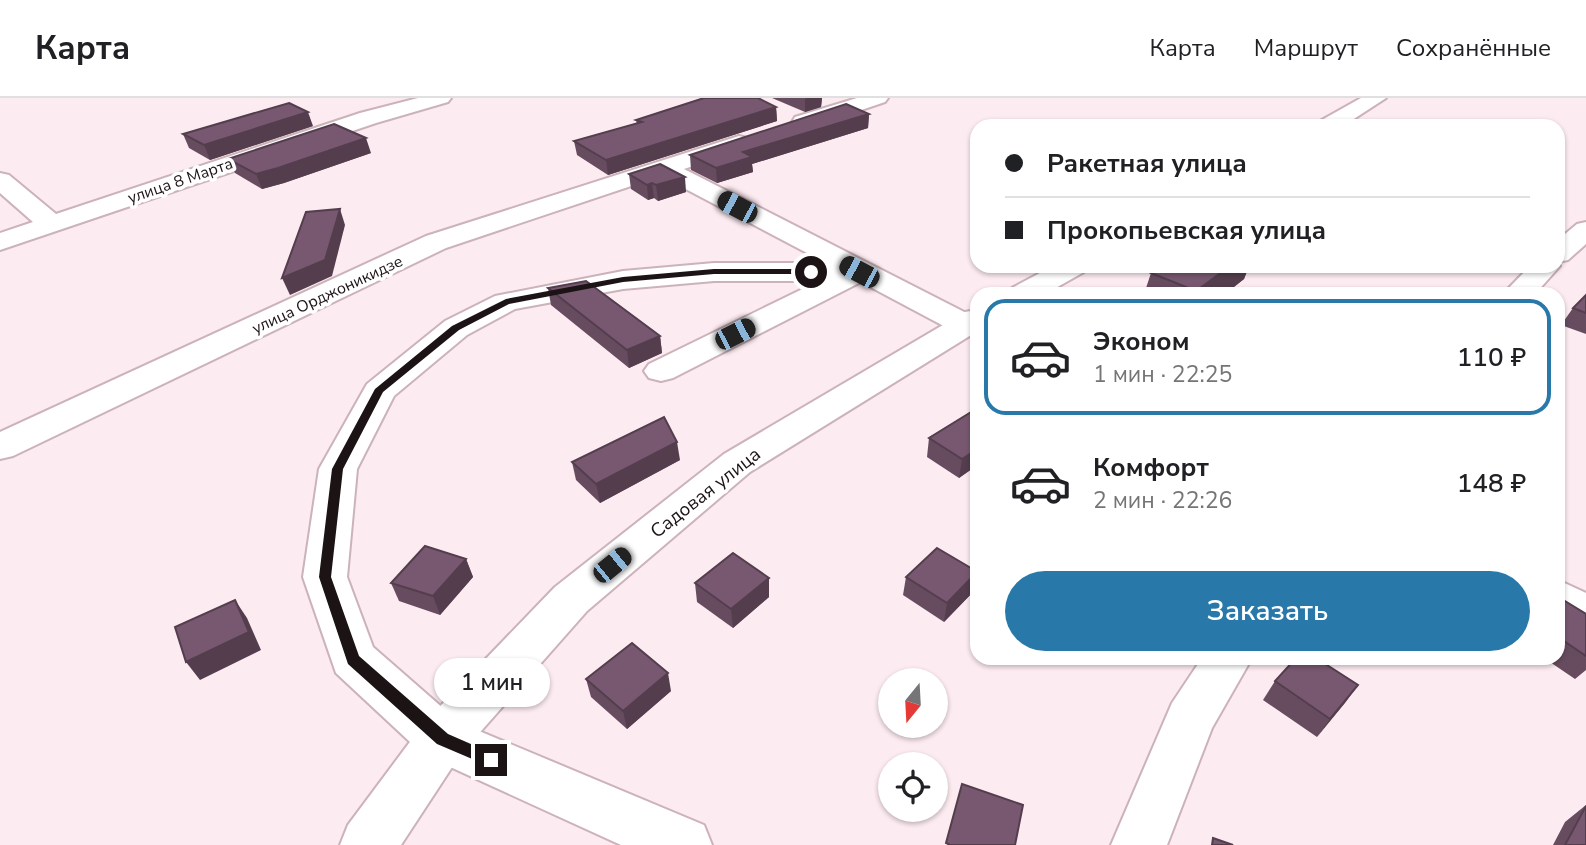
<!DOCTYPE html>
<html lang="ru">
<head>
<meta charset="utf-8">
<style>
	:root { --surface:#fff; --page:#f2f2f2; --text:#202124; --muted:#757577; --line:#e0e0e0; --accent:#2879aa }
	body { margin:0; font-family:"Nunito Sans",sans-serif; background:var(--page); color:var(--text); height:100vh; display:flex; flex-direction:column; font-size:26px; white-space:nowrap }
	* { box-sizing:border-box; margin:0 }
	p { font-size:23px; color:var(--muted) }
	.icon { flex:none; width:38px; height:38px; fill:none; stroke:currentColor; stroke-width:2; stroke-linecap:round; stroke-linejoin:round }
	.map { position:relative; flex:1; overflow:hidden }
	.drawer { position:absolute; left:970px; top:189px; width:595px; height:378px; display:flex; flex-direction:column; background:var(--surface); border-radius:21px; box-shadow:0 2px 5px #0004 }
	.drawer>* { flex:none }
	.hud { position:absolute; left:970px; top:21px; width:595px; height:154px; border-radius:21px; box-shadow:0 2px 5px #0004; display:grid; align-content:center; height:154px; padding:0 35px; background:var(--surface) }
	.needle { width:46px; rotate:198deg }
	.controls { position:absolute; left:878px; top:570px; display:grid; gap:14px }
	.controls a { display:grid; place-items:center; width:70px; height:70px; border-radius:50%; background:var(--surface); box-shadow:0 2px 5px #0004; font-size:35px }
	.end { position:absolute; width:32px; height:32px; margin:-16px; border:9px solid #1c1315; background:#fff; box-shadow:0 0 0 4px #fff }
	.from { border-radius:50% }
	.bubble { position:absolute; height:49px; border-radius:24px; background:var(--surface); box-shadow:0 2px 5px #0004; font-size:23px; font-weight:600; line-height:49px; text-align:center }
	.car { position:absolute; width:21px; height:42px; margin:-21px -10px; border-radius:9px; box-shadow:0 0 5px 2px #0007; background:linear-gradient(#222 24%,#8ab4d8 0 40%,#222 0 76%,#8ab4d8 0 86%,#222 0) }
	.hud b { display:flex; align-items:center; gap:24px; height:66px; font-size:26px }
	.hud b+b { border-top:2px solid var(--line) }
	.hud i { width:18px; height:18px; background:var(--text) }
	ul { padding:12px 0 0; list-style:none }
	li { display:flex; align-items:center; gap:21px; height:116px; margin:0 14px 10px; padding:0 21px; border:4px solid transparent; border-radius:21px }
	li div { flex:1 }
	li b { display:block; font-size:26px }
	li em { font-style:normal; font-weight:600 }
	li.active { border-color:var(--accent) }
	li>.icon { width:63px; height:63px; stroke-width:1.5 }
	.action { display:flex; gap:14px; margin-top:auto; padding:14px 35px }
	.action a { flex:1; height:80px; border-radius:42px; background:var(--accent); color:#fff; font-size:28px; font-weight:600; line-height:80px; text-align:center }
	header { display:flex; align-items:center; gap:42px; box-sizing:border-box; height:98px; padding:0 35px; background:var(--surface); border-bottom:2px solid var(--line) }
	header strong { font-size:33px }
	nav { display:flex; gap:38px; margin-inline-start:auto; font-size:24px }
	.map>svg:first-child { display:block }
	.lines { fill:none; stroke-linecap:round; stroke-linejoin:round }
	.street-casing { stroke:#ccb2b9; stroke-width:4 }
	.secondary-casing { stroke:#ccb2b9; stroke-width:4 }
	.street { fill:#fff; fill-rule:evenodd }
	.secondary { fill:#fff; fill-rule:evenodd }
	.wall { fill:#674c60 }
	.shaded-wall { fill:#543e4e }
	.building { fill:#785870; stroke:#543e4e; stroke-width:2 }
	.route { fill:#1c1315 }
	.labels { text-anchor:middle; stroke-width:7; stroke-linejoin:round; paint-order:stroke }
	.far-street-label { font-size:16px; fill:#1c1315; stroke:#fff }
	.street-label { font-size:19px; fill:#1c1315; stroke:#fff }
</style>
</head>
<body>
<header>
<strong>Карта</strong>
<nav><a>Карта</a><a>Маршрут</a><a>Сохранённые</a></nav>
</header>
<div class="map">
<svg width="1586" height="747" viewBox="0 0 1586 747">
	<rect width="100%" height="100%" fill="#fcebf0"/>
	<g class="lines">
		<!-- street casing -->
		<g class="street-casing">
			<g id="street">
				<path d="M418 0H451L448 4 376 25 0 152V135L33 124 0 95V75L9 77 56 116 360 15Z"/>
				<path d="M857 0H888L885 4 811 29H795L792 24 795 19Z"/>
				<path d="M739 38 747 40 750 45 747 50 684 71 976 220V234L966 236 955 234 861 184 673 280 661 283 649 280 644 273 649 266 819 183H714L623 191 515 211 467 237 394 298 357 371 347 479 373 549 460 625 704 727 712 747H621L424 657 336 575 303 479 319 371 367 286 445 223 495 198 623 173 714 165H826L661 78 446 150 13 358 0 361V334L426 138Z"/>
				<path d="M1586 124V146L1568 162 1558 164 1560 168 1535 196H1503L1530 168H1558V142L1577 126Z"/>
				<path d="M1558 482 1586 495V536L1570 531 1558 522Z"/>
				<path d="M1202 560H1252L1212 630 1167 747H1111L1172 605Z"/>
			</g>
		</g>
		<!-- secondary casing -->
		<g class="secondary-casing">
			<g id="secondary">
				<path d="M1361 0H1386L1343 28H1317L1320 23Z"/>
				<path d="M1053 168H1088L1084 174 1045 196H1008L1012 190Z"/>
				<path d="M976 212V234L750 374 587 513 460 657 401 747H340L348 727 424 625 555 489 724 356 965 214Z"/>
			</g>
		</g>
		<!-- street -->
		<use href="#street" class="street"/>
		<!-- secondary -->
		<use href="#secondary" class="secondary"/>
	</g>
	<!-- wall -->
	<g class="wall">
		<path d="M772 0H822L821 9 805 14Z"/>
		<path d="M776 9 777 23 608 77 577 57 574 43 637 26 636 22Z"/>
		<path d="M869 16 868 30 752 66 753 74 717 85 691 72 690 57Z"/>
		<path d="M313 28 210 62 189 50 183 36Z"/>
		<path d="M371 55 284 85 262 91 235 75 228 61Z"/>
		<path d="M629 76 686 94 658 103 654 100 648 102 631 91Z"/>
		<path d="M1161 168H1249L1244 181 1225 196H1144L1151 175Z"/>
		<path d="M548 190 660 238 662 255 629 270 551 207Z"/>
		<path d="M1586 197V236L1561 227 1573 210Z"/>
		<path d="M976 311V368L959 380 927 359 929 340Z"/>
		<path d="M680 362 600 405 576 382 572 364Z"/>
		<path d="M466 461 473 479 440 517 399 503 391 485Z"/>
		<path d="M976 473V480L974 493 944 524 903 497 906 479Z"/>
		<path d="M769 480V499L733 530 697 504 695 485Z"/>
		<path d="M1558 509 1586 516V572L1575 581 1544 560H1558Z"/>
		<path d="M586 581 671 593 627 631 591 599Z"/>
		<path d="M1275 583 1358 587 1317 639 1263 602Z"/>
		<path d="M1586 707V747H1553L1565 724Z"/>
	</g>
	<!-- shaded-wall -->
	<g class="shaded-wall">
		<path d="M807 0H822L821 9 805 14V1Z"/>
		<path d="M776 9 777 23 608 77 606 62Z"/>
		<path d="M308 14 313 28 210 62 204 47Z"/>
		<path d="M869 16 868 30 752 66 753 74 717 85 716 70 743 54Z"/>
		<path d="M366 40 371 55 284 85 262 91 256 76Z"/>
		<path d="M685 79 686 94 658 103 656 87Z"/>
		<path d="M652 85 654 100 648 102 647 87Z"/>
		<path d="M340 111 345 127 332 178 290 197 282 180Z"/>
		<path d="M1230 168H1249L1244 181 1225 196H1195L1196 193Z"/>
		<path d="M660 238 662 255 629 270 627 252Z"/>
		<path d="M677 344 680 362 600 405 596 386Z"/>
		<path d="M976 352V368L959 380 962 361Z"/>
		<path d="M466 461 473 479 440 517 433 498Z"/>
		<path d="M976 475 974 493 944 524 947 505Z"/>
		<path d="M769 480V499L733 530 731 511Z"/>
		<path d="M235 502 247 520 261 552 200 582 186 564Z"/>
		<path d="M668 575 671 593 627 631 623 613Z"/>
		<path d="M1358 587 1345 605 1317 639 1330 621Z"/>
	</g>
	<!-- building -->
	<g class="building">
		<path d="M704 0H758L776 9 606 62 574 43 642 24 636 22Z"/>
		<path d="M289 5 308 14 204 47 183 36Z"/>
		<path d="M846 6 869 16 743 54 752 59 716 70 690 57Z"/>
		<path d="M334 26 366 40 278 70 256 76 228 61Z"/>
		<path d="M660 66 685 79 656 87 652 85 647 87 629 76Z"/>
		<path d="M340 111 325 162 282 180 306 114Z"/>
		<path d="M1161 168H1230L1196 193 1151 175Z"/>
		<path d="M586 183 660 238 627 252 548 190Z"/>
		<path d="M1586 197V215L1573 210Z"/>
		<path d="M976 311V352L962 361 929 340Z"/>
		<path d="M664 319 677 344 596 386 572 364Z"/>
		<path d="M425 448 466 461 433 498 391 485Z"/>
		<path d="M937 450 976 473V475L947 505 906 479Z"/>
		<path d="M733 455 769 480 731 511 695 485Z"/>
		<path d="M235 502 249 534 186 564 175 529Z"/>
		<path d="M1565 503 1586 516V558L1558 539V509Z"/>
		<path d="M632 545 668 575 623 613 586 581Z"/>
		<path d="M1296 560H1316L1358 587 1330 621 1275 583Z"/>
		<path d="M962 686 1023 707 1015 747H950L946 745Z"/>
		<path d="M1586 708V747H1565Z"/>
		<path d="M1213 740 1233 747H1212Z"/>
	</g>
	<!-- route -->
	<path class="route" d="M714 171H811L815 174 811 176H714L623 184 509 206 459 232 383 294 343 371 331 479 359 558 448 636 496 657 498 662 496 667 491 669 437 646 348 566 319 479 332 371 375 291 452 228 506 201 623 179Z"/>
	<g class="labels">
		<!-- far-street labels -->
		<g class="far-street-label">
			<text transform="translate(180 82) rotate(-19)" y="6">улица 8 Марта</text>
			<text transform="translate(327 196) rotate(-25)" y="6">улица Орджоникидзе</text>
		</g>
		<!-- street labels -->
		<g class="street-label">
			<text transform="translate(705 394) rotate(-38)" y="7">Садовая улица</text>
		</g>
	</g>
</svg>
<div class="controls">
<a><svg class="needle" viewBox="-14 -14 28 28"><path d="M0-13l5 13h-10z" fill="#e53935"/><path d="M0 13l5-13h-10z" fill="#757577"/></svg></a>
<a><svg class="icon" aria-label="locate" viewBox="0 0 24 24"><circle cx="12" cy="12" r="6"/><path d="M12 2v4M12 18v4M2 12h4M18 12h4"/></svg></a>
</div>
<i class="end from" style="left:811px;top:174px"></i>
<i class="end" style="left:491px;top:662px"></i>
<div class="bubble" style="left:434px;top:560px;width:116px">1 мин</div>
<i class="car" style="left:737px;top:109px;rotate:298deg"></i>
<i class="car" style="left:859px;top:174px;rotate:298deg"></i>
<i class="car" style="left:735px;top:236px;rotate:63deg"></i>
<i class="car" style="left:612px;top:467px;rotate:51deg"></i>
<div class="hud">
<b><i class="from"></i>Ракетная улица</b>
<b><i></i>Прокопьевская улица</b>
</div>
<section class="drawer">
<ul>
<li class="active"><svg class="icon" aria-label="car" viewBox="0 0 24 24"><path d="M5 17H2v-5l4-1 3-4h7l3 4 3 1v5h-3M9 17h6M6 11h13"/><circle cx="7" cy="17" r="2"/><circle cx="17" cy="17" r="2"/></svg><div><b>Эконом</b><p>1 мин · 22:25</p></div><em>110 ₽</em></li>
<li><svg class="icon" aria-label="car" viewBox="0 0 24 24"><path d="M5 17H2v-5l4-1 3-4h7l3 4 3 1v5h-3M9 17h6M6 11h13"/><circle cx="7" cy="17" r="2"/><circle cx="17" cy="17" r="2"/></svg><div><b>Комфорт</b><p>2 мин · 22:26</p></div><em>148 ₽</em></li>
</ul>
<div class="action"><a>Заказать</a></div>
</section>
</div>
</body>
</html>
